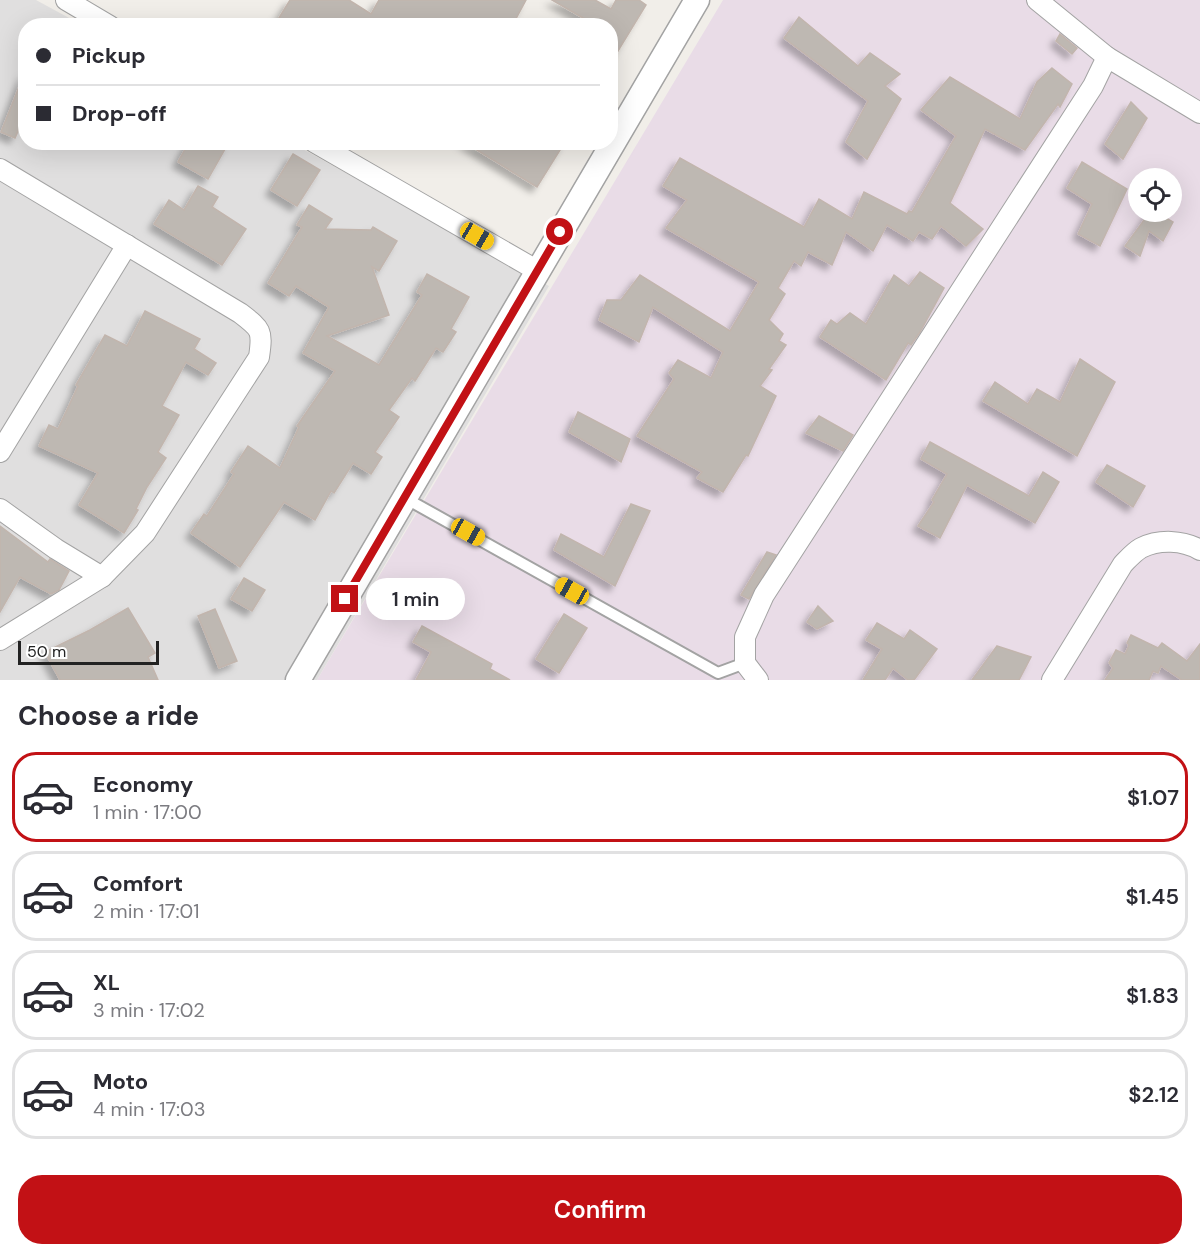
<!DOCTYPE html>
<html lang="en">
<head>
<meta charset="utf-8">
<style>
	:root { --surface:#fff; --page:#f7f7f7; --text:#2b2b33; --muted:#7c7c81; --line:#e1e1e2; --accent:#c21115 }
	body { margin:0; font-family:"DM Sans",sans-serif; background:var(--page); color:var(--text); height:100vh; display:flex; flex-direction:column; font-size:22px; white-space:nowrap }
	* { box-sizing:border-box; margin:0 }
	p { font-size:20px; color:var(--muted) }
	.icon { flex:none; width:33px; height:33px; fill:none; stroke:currentColor; stroke-width:2; stroke-linecap:round; stroke-linejoin:round }
	.map { position:relative; height:680px; overflow:hidden }
	.sheet { display:flex; flex-direction:column; background:var(--surface); flex:1 }
	.sheet>* { flex:none }
	.top-card { position:absolute; left:18px; top:18px; width:600px; height:132px; border-radius:24px; box-shadow:0 6px 24px #0002; display:grid; align-content:center; height:132px; padding:0 18px; background:var(--surface) }
	.tools { position:absolute; left:1128px; top:168px; display:grid; gap:12px }
	.tools a { display:grid; place-items:center; width:54px; height:54px; border-radius:50%; background:var(--surface); box-shadow:0 6px 24px #0002; font-size:30px }
	.scale { position:absolute; left:18px; bottom:15px; width:141px; box-sizing:border-box; padding-left:6px; border:3px solid #222; border-top:0; font-size:16px; line-height:21px; white-space:nowrap; color:#222; -webkit-text-stroke:4px #fff; paint-order:stroke }
	.end { position:absolute; width:27px; height:27px; margin:-14px; border:8px solid #c21115; background:#fff; box-shadow:0 0 0 3px #fff }
	.from { border-radius:50% }
	.bubble { position:absolute; height:42px; border-radius:21px; background:var(--surface); box-shadow:0 6px 24px #0002; font-size:20px; font-weight:600; line-height:42px; text-align:center }
	.car { position:absolute; width:18px; height:36px; margin:-18px -9px; border-radius:8px; box-shadow:0 0 4px 2px #0007; background:linear-gradient(#f5c518 24%,#345 0 40%,#f5c518 0 76%,#345 0 86%,#f5c518 0) }
	.top-card b { display:flex; align-items:center; gap:21px; height:57px; font-size:22px }
	.top-card b+b { border-top:2px solid var(--line) }
	.top-card i { width:15px; height:15px; background:var(--text) }
	ul { padding:0; list-style:none }
	li { display:flex; align-items:center; gap:18px; height:90px; margin:0 12px 9px; padding:0 6px; border:3px solid var(--line); border-radius:24px }
	li div { flex:1 }
	li b { display:block; font-size:22px }
	li em { font-style:normal; font-weight:600 }
	li.current { border-color:var(--accent) }
	li>.icon { width:54px; height:54px; stroke-width:1.5 }
	h2 { padding:0 18px; font-size:27px; line-height:72px }
	.cta { display:flex; gap:12px; margin-top:auto; padding:12px 18px }
	.cta a { flex:1; height:69px; border-radius:24px; background:var(--accent); color:#fff; font-size:24px; font-weight:600; line-height:69px; text-align:center }
	.map>svg:first-child { display:block }
	.residential { fill:#e0dfdf }
	.industrial { fill:#e9dce7; fill-rule:evenodd }
	.building { fill:#beb8b2; stroke:#c2b5ad; stroke-width:1.5; filter:url(#shadow) }
	.lines { fill:none; stroke-linecap:round; stroke-linejoin:round }
	.service-casing { stroke:#a3a3a3; stroke-width:14 }
	.minor-casing { stroke:#a3a3a3; stroke-width:22 }
	.tertiary-casing { stroke:#a3a3a3; stroke-width:27 }
	.service { stroke:#fff; stroke-width:10 }
	.minor { stroke:#fff; stroke-width:20 }
	.tertiary { stroke:#fff; stroke-width:24 }
	.route { stroke:#c21115; stroke-width:8 }
</style>
</head>
<body>
<div class="map">
<svg width="1200" height="680" viewBox="0 0 1200 680">
	<defs>
		<filter id="shadow"><feDropShadow dx="-5.5" dy="5.5" stdDeviation="3" flood-color="#0004"/></filter>
	</defs>
	<rect width="100%" height="100%" fill="#f1eee9"/>
	<!-- residential -->
	<path class="residential" d="M0 0H36L82 25 26 26V142L292 143 549 286 317 680H0Z"/>
	<!-- industrial -->
	<path class="industrial" d="M723 0H1200V680H317ZM1138 178H1172V212H1138Z"/>
	<!-- building -->
	<g class="building">
		<path d="M290 0H349L371 14 379 0H526L512 26H274Z"/>
		<path d="M552 0H595L611 9 616 0H639L646 5 610 64V26H597Z"/>
		<path d="M799 17 858 66 870 53 900 74 885 86 901 99 867 159 846 142 868 101 784 38Z"/>
		<path d="M1060 34 1077 48 1072 54 1056 41Z"/>
		<path d="M1052 68 1072 84 1060 107 1058 104 1025 150 985 129 950 203 983 229 966 246 941 226 932 239 919 232 913 241 887 225 873 251 846 232 832 265 808 252 801 266 794 261 778 288 785 294 769 320 783 334 779 341 786 345 769 369 772 370 760 386 776 396 748 456 746 455 723 492 697 478 702 472 637 436 674 379 669 373 678 360 711 378 723 352 653 307 639 342 599 320 607 300H621L640 275 730 331 759 282 666 228 687 200 663 186 680 158 804 227 819 199 852 219 864 192 907 214 909 211 912 212 956 136 921 110 950 77 1020 119 1037 82Z"/>
		<path d="M25 72 26 113 15 138 1 132Z"/>
		<path d="M1131 102 1147 118 1123 159 1105 144Z"/>
		<path d="M189 142H229L208 179 178 162Z"/>
		<path d="M464 142H565L537 187Z"/>
		<path d="M293 154 320 170 297 206 271 190Z"/>
		<path d="M1082 162 1127 189 1100 246 1078 234 1092 204 1067 188Z"/>
		<path d="M198 186 218 197 212 207 246 229 222 265 154 224 169 200 184 210Z"/>
		<path d="M309 205 332 219 325 229 371 230 373 227 397 241 379 271 372 267 389 315 327 336 379 365 422 295 417 292 427 274 469 297 451 329 456 332 443 352 436 348 415 381 412 378 389 410 399 417 375 452 382 457 371 474 353 463 334 493 331 491 315 520 284 502 240 567 191 533 204 514 207 516 234 474 231 472 248 446 280 468 299 427 297 426 335 371 303 353 329 307 296 286 289 296 268 283 302 227 297 225Z"/>
		<path d="M1150 212H1156L1173 222 1163 241 1149 231 1140 256 1125 246Z"/>
		<path d="M920 272 944 288 920 332 911 345 908 343 886 380 820 337 831 320 837 324 850 313 866 324 894 275 909 286Z"/>
		<path d="M145 311 200 339 194 349 216 363 208 375 186 362 162 406 179 415 158 452 166 458 147 487 136 509 138 510 124 533 79 505 98 473 39 446 49 425 58 429 78 386 76 385 105 335 127 346Z"/>
		<path d="M1080 359 1115 382 1077 456 983 401 995 382 1028 404 1037 389 1060 402Z"/>
		<path d="M578 412 630 439 621 462 569 432Z"/>
		<path d="M819 416 853 435 843 451 806 433Z"/>
		<path d="M930 442 1029 496 1043 472 1059 482 1035 523 967 485 940 538 918 526 934 502 932 500 947 474 921 459Z"/>
		<path d="M1107 465 1145 486 1133 507 1096 482Z"/>
		<path d="M631 504 650 511 615 586 554 550 561 534 604 557Z"/>
		<path d="M0 526 48 562 50 559 69 571 59 590 51 594 20 577 0 612Z"/>
		<path d="M767 552 776 555 749 599 741 595Z"/>
		<path d="M244 578 265 590 252 611 231 599Z"/>
		<path d="M818 606 833 621 817 629 807 622Z"/>
		<path d="M128 608 155 653 148 657 158 680H60L45 652 90 630Z"/>
		<path d="M215 609 237 661 219 668 198 616Z"/>
		<path d="M564 614 587 628 559 673 536 659Z"/>
		<path d="M877 623 904 639 910 630 937 649 914 680H908L893 668 885 680H863L882 649 866 640Z"/>
		<path d="M422 626 492 664 490 669 510 680H416L431 652 413 642Z"/>
		<path d="M1131 635 1158 648 1162 643 1187 661 1200 644V680H1182L1161 666 1158 673 1153 671 1149 680H1105L1113 668 1109 663 1116 650 1125 654 1129 645 1127 643Z"/>
		<path d="M997 646 1031 657 1019 680H972Z"/>
	</g>
	<g class="lines">
		<!-- service casing -->
		<g class="service-casing">
			<path id="service" d="M405 498 718 673 745 663"/>
		</g>
		<!-- minor casing -->
		<g class="minor-casing">
			<g id="minor">
				<path d="M66 0 110 26"/>
				<path d="M1037 0 1107 57"/>
				<path d="M314 142 538 271"/>
				<path d="M0 169 240 313C261 329 263 330 259 357L145 533 102 577 0 640"/>
				<path d="M0 452 127 245"/>
				<path d="M0 509 56 549 102 577"/>
				<path d="M758 680 745 663V637L764 595 1093 86 1107 57 1200 113"/>
				<path d="M1052 680 1123 564C1128 559 1134 552 1141 548 1159 539 1183 540 1200 550"/>
			</g>
		</g>
		<!-- tertiary casing -->
		<g class="tertiary-casing">
			<path id="tertiary" d="M298 680 697 0"/>
		</g>
		<!-- service -->
		<use href="#service" class="service"/>
		<!-- minor -->
		<use href="#minor" class="minor"/>
		<!-- tertiary -->
		<use href="#tertiary" class="tertiary"/>
	</g>
	<g class="lines">
		<!-- route -->
		<path class="route" d="M345 599 560 232"/>
	</g>
</svg>
<div class="tools">
<a><svg class="icon" aria-label="locate" viewBox="0 0 24 24"><circle cx="12" cy="12" r="6"/><path d="M12 2v4M12 18v4M2 12h4M18 12h4"/></svg></a>
</div>
<div class="scale">50 m</div>
<i class="end from" style="left:560px;top:232px"></i>
<i class="end" style="left:345px;top:599px"></i>
<div class="bubble" style="left:366px;top:578px;width:99px">1 min</div>
<i class="car" style="left:477px;top:236px;rotate:120deg"></i>
<i class="car" style="left:468px;top:532px;rotate:119deg"></i>
<i class="car" style="left:572px;top:591px;rotate:299deg"></i>
<div class="top-card">
<b><i class="from"></i>Pickup</b>
<b><i></i>Drop-off</b>
</div>
</div>
<section class="sheet">
<h2>Choose a ride</h2>
<ul>
<li class="current"><svg class="icon" aria-label="car" viewBox="0 0 24 24"><path d="M5 17H2v-5l4-1 3-4h7l3 4 3 1v5h-3M9 17h6M6 11h13"/><circle cx="7" cy="17" r="2"/><circle cx="17" cy="17" r="2"/></svg><div><b>Economy</b><p>1 min · 17:00</p></div><em>$1.07</em></li>
<li><svg class="icon" aria-label="car" viewBox="0 0 24 24"><path d="M5 17H2v-5l4-1 3-4h7l3 4 3 1v5h-3M9 17h6M6 11h13"/><circle cx="7" cy="17" r="2"/><circle cx="17" cy="17" r="2"/></svg><div><b>Comfort</b><p>2 min · 17:01</p></div><em>$1.45</em></li>
<li><svg class="icon" aria-label="car" viewBox="0 0 24 24"><path d="M5 17H2v-5l4-1 3-4h7l3 4 3 1v5h-3M9 17h6M6 11h13"/><circle cx="7" cy="17" r="2"/><circle cx="17" cy="17" r="2"/></svg><div><b>XL</b><p>3 min · 17:02</p></div><em>$1.83</em></li>
<li><svg class="icon" aria-label="car" viewBox="0 0 24 24"><path d="M5 17H2v-5l4-1 3-4h7l3 4 3 1v5h-3M9 17h6M6 11h13"/><circle cx="7" cy="17" r="2"/><circle cx="17" cy="17" r="2"/></svg><div><b>Moto</b><p>4 min · 17:03</p></div><em>$2.12</em></li>
</ul>
<div class="cta"><a>Confirm</a></div>
</section>
</body>
</html>
